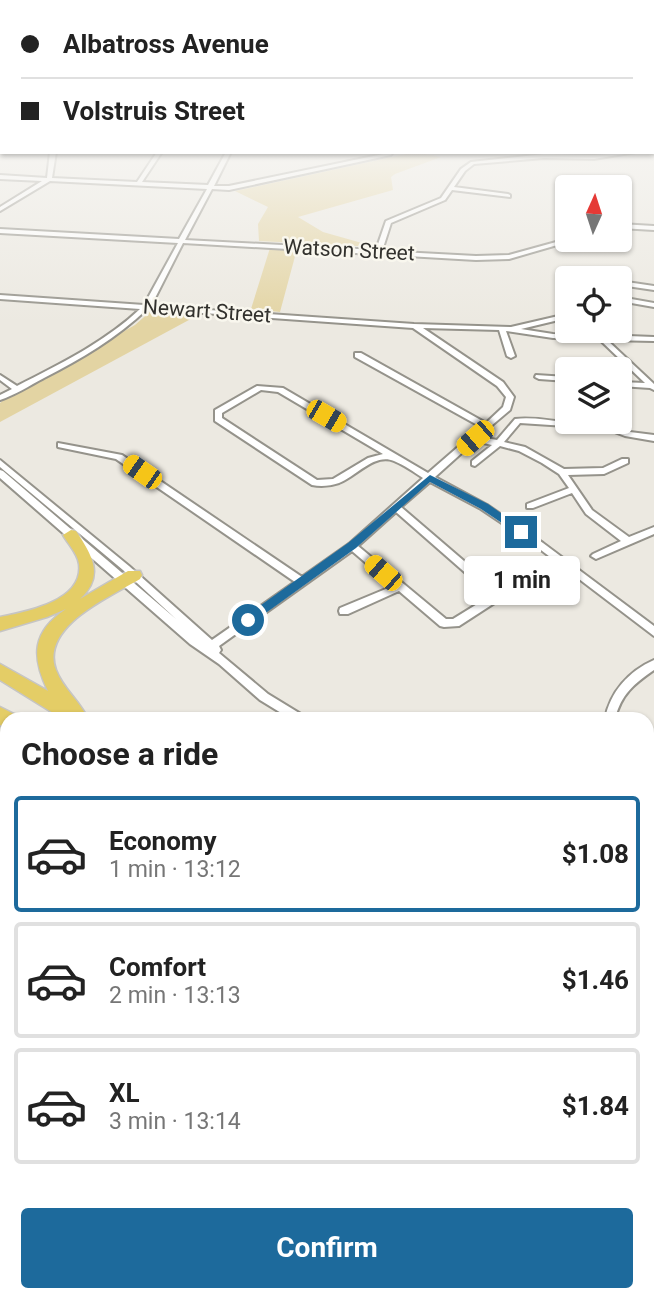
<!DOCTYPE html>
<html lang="en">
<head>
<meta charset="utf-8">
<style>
	:root { --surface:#fff; --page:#f2f2f2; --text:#222; --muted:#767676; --line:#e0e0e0; --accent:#1d6a9c }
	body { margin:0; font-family:Roboto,sans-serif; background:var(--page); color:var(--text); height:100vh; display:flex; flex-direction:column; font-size:26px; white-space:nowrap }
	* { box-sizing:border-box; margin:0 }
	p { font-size:23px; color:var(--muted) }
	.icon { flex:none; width:38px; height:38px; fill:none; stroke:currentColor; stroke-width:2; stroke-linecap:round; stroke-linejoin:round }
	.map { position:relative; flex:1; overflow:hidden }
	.sheet { position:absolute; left:0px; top:712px; width:654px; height:590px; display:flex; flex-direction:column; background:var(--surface); border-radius:21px 21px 0 0; box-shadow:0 2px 5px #0004 }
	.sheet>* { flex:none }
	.top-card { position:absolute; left:0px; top:0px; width:654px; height:154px; box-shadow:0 2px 5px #0004; display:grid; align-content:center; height:154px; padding:0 21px; background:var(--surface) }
	.needle { width:46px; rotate:3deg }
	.controls { position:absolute; left:555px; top:175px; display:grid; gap:14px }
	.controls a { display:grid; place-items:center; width:77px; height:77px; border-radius:7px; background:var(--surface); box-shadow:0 2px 5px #0004; font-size:35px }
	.end { position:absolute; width:32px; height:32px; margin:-16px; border:9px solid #1d6a9c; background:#fff; box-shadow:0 0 0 4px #fff }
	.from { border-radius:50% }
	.bubble { position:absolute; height:49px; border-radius:7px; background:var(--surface); box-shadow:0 2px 5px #0004; font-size:23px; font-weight:700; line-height:49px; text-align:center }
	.car { position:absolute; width:21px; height:42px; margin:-21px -10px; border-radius:9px; box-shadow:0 0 5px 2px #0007; background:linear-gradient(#f5c518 24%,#345 0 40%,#f5c518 0 76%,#345 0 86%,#f5c518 0) }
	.top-card b { display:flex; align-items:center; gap:24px; height:66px; font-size:26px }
	.top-card b+b { border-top:2px solid var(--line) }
	.top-card i { width:18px; height:18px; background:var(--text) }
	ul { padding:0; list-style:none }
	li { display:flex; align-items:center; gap:21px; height:116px; margin:0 14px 10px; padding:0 7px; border:4px solid var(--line); border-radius:7px }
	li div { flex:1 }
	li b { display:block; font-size:26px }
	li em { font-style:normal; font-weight:700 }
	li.on { border-color:var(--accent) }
	li>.icon { width:63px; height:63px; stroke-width:1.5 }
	h2 { padding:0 21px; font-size:32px; line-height:84px }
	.action { display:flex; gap:14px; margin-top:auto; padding:14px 21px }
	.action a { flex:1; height:80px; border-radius:7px; background:var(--accent); color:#fff; font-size:28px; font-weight:700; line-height:80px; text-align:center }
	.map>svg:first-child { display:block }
	.built { fill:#e3decf }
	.green { fill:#e3d4a3 }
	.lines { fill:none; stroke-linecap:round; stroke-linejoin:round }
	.minor-casing { stroke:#95938b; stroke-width:4 }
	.primary-casing { stroke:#c6c5c4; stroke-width:3 }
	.minor { fill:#fff; fill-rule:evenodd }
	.primary { fill:#e4cd66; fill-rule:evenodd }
	.route { fill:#1d6a9c }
	.labels { text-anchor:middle; stroke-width:5; stroke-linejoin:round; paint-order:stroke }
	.far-street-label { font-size:21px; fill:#32312d; stroke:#f9f7ee }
</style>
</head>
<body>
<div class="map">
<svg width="654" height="1301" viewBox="0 0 654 1301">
	<rect width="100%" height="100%" fill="#ece9e1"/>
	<!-- built -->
	<g class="built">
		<path d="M0 723 7 728V1295H225L217 1301H0Z"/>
		<path d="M648 1173 654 1176V1301H236L245 1295H648Z"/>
	</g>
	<!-- green -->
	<g class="green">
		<path d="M415 152 441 157 395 174 391 177 393 190 298 217 323 232 376 247 259 241 258 224 268 207 235 191Z"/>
		<path d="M270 248 297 249 280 312 251 309Z"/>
		<path d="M152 310 200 314 0 422V403L6 398 135 325Z"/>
	</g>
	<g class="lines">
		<!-- minor casing -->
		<g class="minor-casing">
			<g id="minor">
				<path d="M653 150H654V154L651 152Z"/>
				<path d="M50 152H56L52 178 137 182 157 152H162L142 182 208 185 226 152H231L214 186H229L393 152 391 155 229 190 212 189 185 240 376 250 386 221 441 198 461 169 471 162 544 154 594 155 636 152 594 159 544 158 474 164 465 171 454 187 508 194 510 195V197L452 190 445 200 391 223 382 251 476 256 509 255 567 239 572 240 571 241 509 259 476 260 183 243 151 306 414 324 511 327 567 314V318L521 329 553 334 595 335 598 333 602 335 654 337V341L607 340 654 384V390L650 388 620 386V382L645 383 599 339 553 338 506 331 515 356 511 358 507 356 499 330 423 328 503 382 514 397 510 410 491 426V429L480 437 497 440 515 419C531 417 547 420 563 422L567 424 566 426 520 423 504 442 525 447 564 469 603 468 622 459H628V463L604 474 568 475 592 510 629 537 654 527V534L596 559 591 556 593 554 621 541 586 514 572 493 533 508H527V504L569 488 559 474 542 463 519 451 500 446 475 466 472 465V461L492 445 475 441 435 477 487 505 543 543 654 626V636L537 547 481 509 430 482 401 507 492 585 497 599 496 602 459 626 444 627 440 626 399 591 348 614H340L339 611 340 608 393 586 352 551 219 646 221 650 219 653 268 694 304 716 306 719H291L260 700 219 664 190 644 0 478V470L3 471 176 619 123 570 0 467V460L129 566 212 640 295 582 116 459 58 447V443L122 455 302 577 349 544 423 478C414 472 404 465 394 461 374 453 357 476 339 483 330 486 321 487 312 485L215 421V410L257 386 283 388 428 473 481 427 355 357V353H361L486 423 503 407 506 397 497 386 413 328 147 309C117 338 81 359 44 378 29 386 15 395 0 400V395L12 389 0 380V375L17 386C60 364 105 342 140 309L0 299V295L144 305 178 243 0 233V229L179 239 207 189 50 181 0 211V207L42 181 0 179V175L47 178ZM261 390 278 392 383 454 368 458 333 479 317 480 222 418V413ZM396 512 485 590 487 598 453 619H446L358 546Z"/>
				<path d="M620 224 654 226V230L620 228Z"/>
				<path d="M620 281 654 286V290L620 285Z"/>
				<path d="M620 297 654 303V307L620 301Z"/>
				<path d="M536 375 567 377V381L539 379 535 377Z"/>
				<path d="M604 424H610L630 432 654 435V441L625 436 604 428Z"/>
				<path d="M654 660V670C634 684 621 694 615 719H605C610 692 629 671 654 660Z"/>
				<path d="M648 794 654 796V808L648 805Z"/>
				<path d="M648 1007 654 1010V1025L648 1022Z"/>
			</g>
		</g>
		<!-- primary casing -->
		<g class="primary-casing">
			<g id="primary">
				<path d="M71 530 76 531C92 555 105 576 80 599L128 571H140L142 575 140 579C110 597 40 626 56 670 63 689 80 701 88 719L58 716 0 680V664L48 691C31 656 32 632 66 609L47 617 0 631V617C26 612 84 601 79 564 78 554 68 544 63 535Z"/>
				<path d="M0 707 14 714 16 719H7V728L0 725Z"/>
				<path d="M648 1056 654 1058V1085L648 1082Z"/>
				<path d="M648 1120 654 1122V1171L648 1169Z"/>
			</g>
		</g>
		<!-- minor -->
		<use href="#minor" class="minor"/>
		<!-- primary -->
		<use href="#primary" class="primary"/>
	</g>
	<!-- sky -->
	<linearGradient id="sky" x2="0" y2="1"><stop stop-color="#a6bdbc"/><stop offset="0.44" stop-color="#f6f5f2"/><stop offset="1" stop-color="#f6f5f2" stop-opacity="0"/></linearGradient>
	<rect width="654" height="323" fill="url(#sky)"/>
	<!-- route -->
	<path class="route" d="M430 475 488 504 525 530V534H518L481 509 430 482 356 548 252 623H244V617L348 543Z"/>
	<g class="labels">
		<!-- far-street labels -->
		<g class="far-street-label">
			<text transform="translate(349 250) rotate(3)" y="7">Watson Street</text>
			<text transform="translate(207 311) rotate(4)" y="7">Newart Street</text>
		</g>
	</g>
</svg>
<div class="controls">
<a><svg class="needle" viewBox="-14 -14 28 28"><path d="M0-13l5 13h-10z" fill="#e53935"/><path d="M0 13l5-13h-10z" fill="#767676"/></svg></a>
<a><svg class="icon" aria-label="locate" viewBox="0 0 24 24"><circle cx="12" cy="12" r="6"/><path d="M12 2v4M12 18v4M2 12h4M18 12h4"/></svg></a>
<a><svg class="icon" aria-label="layers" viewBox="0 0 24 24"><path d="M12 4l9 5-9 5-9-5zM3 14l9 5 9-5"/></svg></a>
</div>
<i class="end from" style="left:248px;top:620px"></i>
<i class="end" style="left:521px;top:532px"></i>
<div class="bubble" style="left:464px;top:556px;width:116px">1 min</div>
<i class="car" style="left:326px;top:416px;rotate:120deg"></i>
<i class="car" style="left:475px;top:438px;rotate:229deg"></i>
<i class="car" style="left:142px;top:472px;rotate:305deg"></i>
<i class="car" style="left:383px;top:573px;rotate:311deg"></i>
<div class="top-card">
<b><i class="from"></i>Albatross Avenue</b>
<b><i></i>Volstruis Street</b>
</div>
<section class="sheet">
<h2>Choose a ride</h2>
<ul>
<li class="on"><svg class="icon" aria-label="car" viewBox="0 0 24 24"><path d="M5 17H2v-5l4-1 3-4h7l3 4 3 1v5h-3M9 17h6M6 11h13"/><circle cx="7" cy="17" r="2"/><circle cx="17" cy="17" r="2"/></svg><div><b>Economy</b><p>1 min · 13:12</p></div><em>$1.08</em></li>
<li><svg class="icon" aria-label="car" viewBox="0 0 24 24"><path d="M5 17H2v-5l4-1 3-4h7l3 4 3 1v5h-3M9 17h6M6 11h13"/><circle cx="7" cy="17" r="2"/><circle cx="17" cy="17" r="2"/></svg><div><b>Comfort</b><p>2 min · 13:13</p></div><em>$1.46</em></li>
<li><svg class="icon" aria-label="car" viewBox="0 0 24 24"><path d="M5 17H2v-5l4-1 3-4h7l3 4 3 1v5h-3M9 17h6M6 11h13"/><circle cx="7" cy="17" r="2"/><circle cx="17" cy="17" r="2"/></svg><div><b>XL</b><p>3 min · 13:14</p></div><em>$1.84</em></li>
</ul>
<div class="action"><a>Confirm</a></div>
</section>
</div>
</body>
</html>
